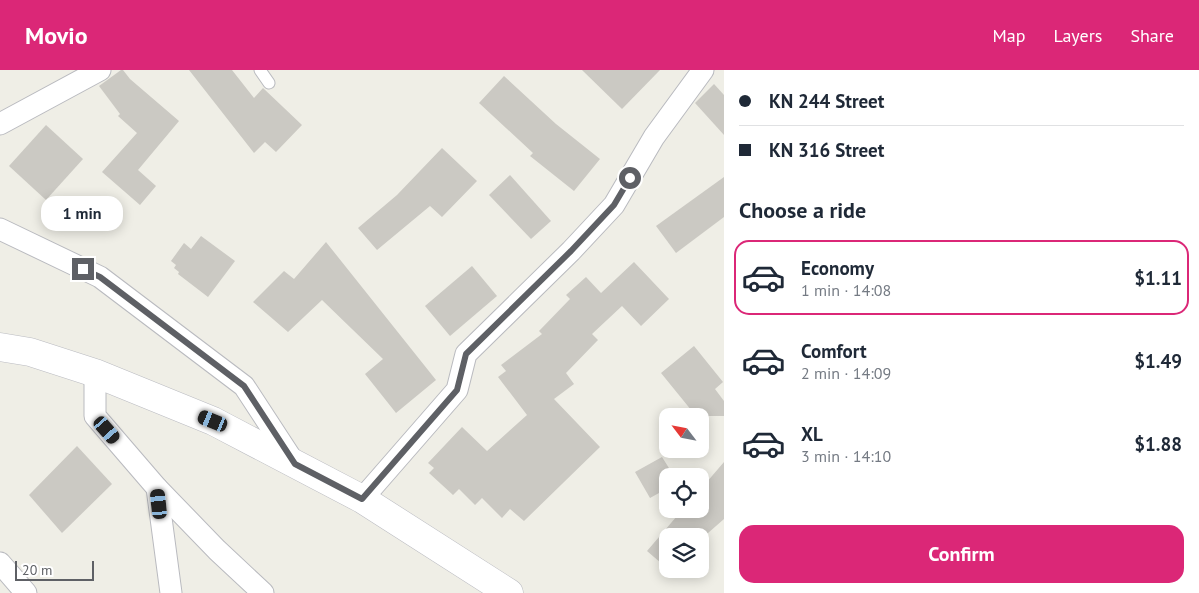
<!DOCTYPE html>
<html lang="en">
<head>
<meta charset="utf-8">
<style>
	:root { --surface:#fff; --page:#f2f2f3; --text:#1f2937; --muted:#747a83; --line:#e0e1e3; --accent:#db2777 }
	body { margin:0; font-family:"PT Sans",sans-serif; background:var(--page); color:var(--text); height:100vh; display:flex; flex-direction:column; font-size:19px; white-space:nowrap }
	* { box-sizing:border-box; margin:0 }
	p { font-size:16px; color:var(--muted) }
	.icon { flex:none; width:28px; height:28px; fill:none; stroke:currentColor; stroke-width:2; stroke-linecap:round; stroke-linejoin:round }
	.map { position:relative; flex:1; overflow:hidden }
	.side { display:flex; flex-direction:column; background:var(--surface); width:475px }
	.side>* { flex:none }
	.hud { display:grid; align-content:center; height:110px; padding:0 15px; background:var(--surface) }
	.needle { width:32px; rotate:302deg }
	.fabs { position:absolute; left:659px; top:338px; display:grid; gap:10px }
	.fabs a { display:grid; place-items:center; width:50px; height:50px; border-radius:10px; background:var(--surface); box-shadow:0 2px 12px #0003; font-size:25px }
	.scale { position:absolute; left:15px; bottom:12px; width:79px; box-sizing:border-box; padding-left:5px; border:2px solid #5e6065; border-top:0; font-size:14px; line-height:18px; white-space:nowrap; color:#5e6065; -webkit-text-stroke:4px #fff; paint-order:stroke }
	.end { position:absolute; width:22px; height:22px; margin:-11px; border:6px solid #5e6065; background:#fff; box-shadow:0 0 0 2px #fff }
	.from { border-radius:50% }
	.bubble { position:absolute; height:35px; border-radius:15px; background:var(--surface); box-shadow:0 2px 12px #0003; font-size:16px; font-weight:600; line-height:35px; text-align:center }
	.car { position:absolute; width:15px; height:30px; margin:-15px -8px; border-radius:6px; box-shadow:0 0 4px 1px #0007; background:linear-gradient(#222 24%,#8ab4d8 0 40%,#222 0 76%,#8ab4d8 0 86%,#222 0) }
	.hud b { display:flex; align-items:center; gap:18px; height:48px; font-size:19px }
	.hud b+b { border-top:1px solid var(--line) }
	.hud i { width:12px; height:12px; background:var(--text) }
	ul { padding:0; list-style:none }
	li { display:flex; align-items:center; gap:15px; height:75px; margin:0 10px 8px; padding:0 5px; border:2px solid transparent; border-radius:15px }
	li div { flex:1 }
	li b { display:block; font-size:19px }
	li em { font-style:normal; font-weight:600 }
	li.active { border-color:var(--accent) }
	li>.icon { width:45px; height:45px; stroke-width:1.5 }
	h2 { padding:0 15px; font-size:22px; line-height:60px }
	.primary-button { display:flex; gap:10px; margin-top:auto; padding:10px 15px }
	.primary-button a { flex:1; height:58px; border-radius:15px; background:var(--accent); color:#fff; font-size:20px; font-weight:600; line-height:58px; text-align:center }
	header { display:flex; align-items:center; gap:30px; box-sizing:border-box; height:70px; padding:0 25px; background:var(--accent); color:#fff }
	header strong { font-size:24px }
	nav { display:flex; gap:28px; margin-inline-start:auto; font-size:18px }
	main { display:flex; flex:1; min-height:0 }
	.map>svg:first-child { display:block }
	.building { fill:#cbc9c3 }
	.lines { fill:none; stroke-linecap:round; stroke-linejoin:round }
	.lane-casing { stroke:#b9babf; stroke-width:13 }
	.street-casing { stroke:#b9babf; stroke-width:23 }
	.secondary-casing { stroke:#babbc1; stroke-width:29 }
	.lane { stroke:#fff; stroke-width:11 }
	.street { stroke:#fff; stroke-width:21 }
	.secondary { stroke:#fff; stroke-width:28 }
	.route { stroke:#5e6065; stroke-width:6 }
</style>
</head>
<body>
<header>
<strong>Movio</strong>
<nav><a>Map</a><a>Layers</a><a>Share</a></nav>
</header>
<main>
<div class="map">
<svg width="724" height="523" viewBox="0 0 724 523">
	<rect width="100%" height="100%" fill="#efeee6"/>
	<!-- building -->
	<g class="building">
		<path d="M121 0H123L130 9 179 51 138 100 156 116 140 135 102 102 137 63 118 46 120 44 99 16Z"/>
		<path d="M189 0H232L254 28 263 18 302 55 276 82 265 72 254 83Z"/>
		<path d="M582 0H660L622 39Z"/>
		<path d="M504 6 556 54 600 89 574 121 530 86 533 83 479 33Z"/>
		<path d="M714 14 724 25V65L695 33Z"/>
		<path d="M46 55 83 89 46 130 9 96Z"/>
		<path d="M442 78 477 111 442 147 430 136 377 180 358 158 397 125Z"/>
		<path d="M510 105 551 151 531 169 489 125Z"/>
		<path d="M724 107V147L676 183 656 156Z"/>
		<path d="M201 166 235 191 208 227 178 204 179 202 174 198 176 195 171 191 184 173 191 179Z"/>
		<path d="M326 172 436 310 396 343 365 304 383 289 322 230 288 262 253 232 284 201 294 209Z"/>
		<path d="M634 192 669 229 641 256 622 236 592 264 598 270 566 303 574 314 554 329 600 377 524 451 510 439 502 448 482 428 475 435 459 419 453 425 429 403 434 398 428 393 462 357 487 381 527 345 498 307 506 301 501 295 542 264 539 261 570 229 566 225 586 207 601 223Z"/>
		<path d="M472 196 497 226 450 266 425 236Z"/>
		<path d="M694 276 723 312 715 319 724 331V346H696L661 303Z"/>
		<path d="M77 376 112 414 62 463 29 425Z"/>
		<path d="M662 387 674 406H668V418L650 428 635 402Z"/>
		<path d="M724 392V449L700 470V466H668V499H680L675 505 647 481 683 439H700V420Z"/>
	</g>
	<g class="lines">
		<!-- lane casing -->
		<g class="lane-casing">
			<path id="lane" d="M260 0 269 13"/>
		</g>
		<!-- street casing -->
		<g class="street-casing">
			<g id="street">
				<path d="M0 54 100 0"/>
				<path d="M0 159 100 207 244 316 295 394"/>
				<path d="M95 303V346L157 418 171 523"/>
				<path d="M157 418 217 480 263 523"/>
				<path d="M362 429 457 320 466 284 571 181 614 135 654 67 703 0"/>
				<path d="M0 493 26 523"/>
			</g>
		</g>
		<!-- secondary casing -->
		<g class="secondary-casing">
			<path id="secondary" d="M0 277 30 282 95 303 213 351 362 429 509 523"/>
		</g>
		<!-- lane -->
		<use href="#lane" class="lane"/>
		<!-- street -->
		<use href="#street" class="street"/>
		<!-- secondary -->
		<use href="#secondary" class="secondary"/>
	</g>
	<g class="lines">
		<!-- route -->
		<path class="route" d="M83 199 100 207 244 316 295 394 362 429 457 320 466 284 571 181 614 135 630 108"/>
	</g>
</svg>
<div class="fabs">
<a><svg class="needle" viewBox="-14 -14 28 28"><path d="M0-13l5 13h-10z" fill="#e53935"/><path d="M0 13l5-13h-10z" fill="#747a83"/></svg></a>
<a><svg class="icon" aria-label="locate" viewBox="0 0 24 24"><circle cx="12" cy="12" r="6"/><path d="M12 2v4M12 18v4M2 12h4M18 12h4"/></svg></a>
<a><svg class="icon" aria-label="layers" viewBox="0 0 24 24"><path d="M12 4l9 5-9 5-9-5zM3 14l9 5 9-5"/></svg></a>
</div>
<div class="scale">20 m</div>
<i class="end from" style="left:630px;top:108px"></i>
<i class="end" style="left:83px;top:199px"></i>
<div class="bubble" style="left:41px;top:126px;width:82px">1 min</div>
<i class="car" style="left:213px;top:351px;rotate:292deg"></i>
<i class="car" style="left:107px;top:360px;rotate:139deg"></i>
<i class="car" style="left:159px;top:434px;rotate:354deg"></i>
</div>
<section class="side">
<div class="hud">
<b><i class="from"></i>KN 244 Street</b>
<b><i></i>KN 316 Street</b>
</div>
<h2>Choose a ride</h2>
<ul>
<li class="active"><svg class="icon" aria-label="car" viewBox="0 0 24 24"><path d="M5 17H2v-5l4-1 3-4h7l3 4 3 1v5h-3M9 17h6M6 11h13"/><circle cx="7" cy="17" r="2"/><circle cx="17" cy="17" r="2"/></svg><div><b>Economy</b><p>1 min · 14:08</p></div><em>$1.11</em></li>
<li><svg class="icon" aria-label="car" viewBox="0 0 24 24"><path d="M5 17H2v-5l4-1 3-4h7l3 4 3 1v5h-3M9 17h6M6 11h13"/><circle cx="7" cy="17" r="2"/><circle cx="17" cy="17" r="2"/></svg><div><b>Comfort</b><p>2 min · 14:09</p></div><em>$1.49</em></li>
<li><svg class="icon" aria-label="car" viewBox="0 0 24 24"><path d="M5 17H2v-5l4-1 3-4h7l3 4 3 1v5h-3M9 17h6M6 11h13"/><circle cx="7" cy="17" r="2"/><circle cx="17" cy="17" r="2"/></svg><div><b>XL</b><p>3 min · 14:10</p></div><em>$1.88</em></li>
</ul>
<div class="primary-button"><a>Confirm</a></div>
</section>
</main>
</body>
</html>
